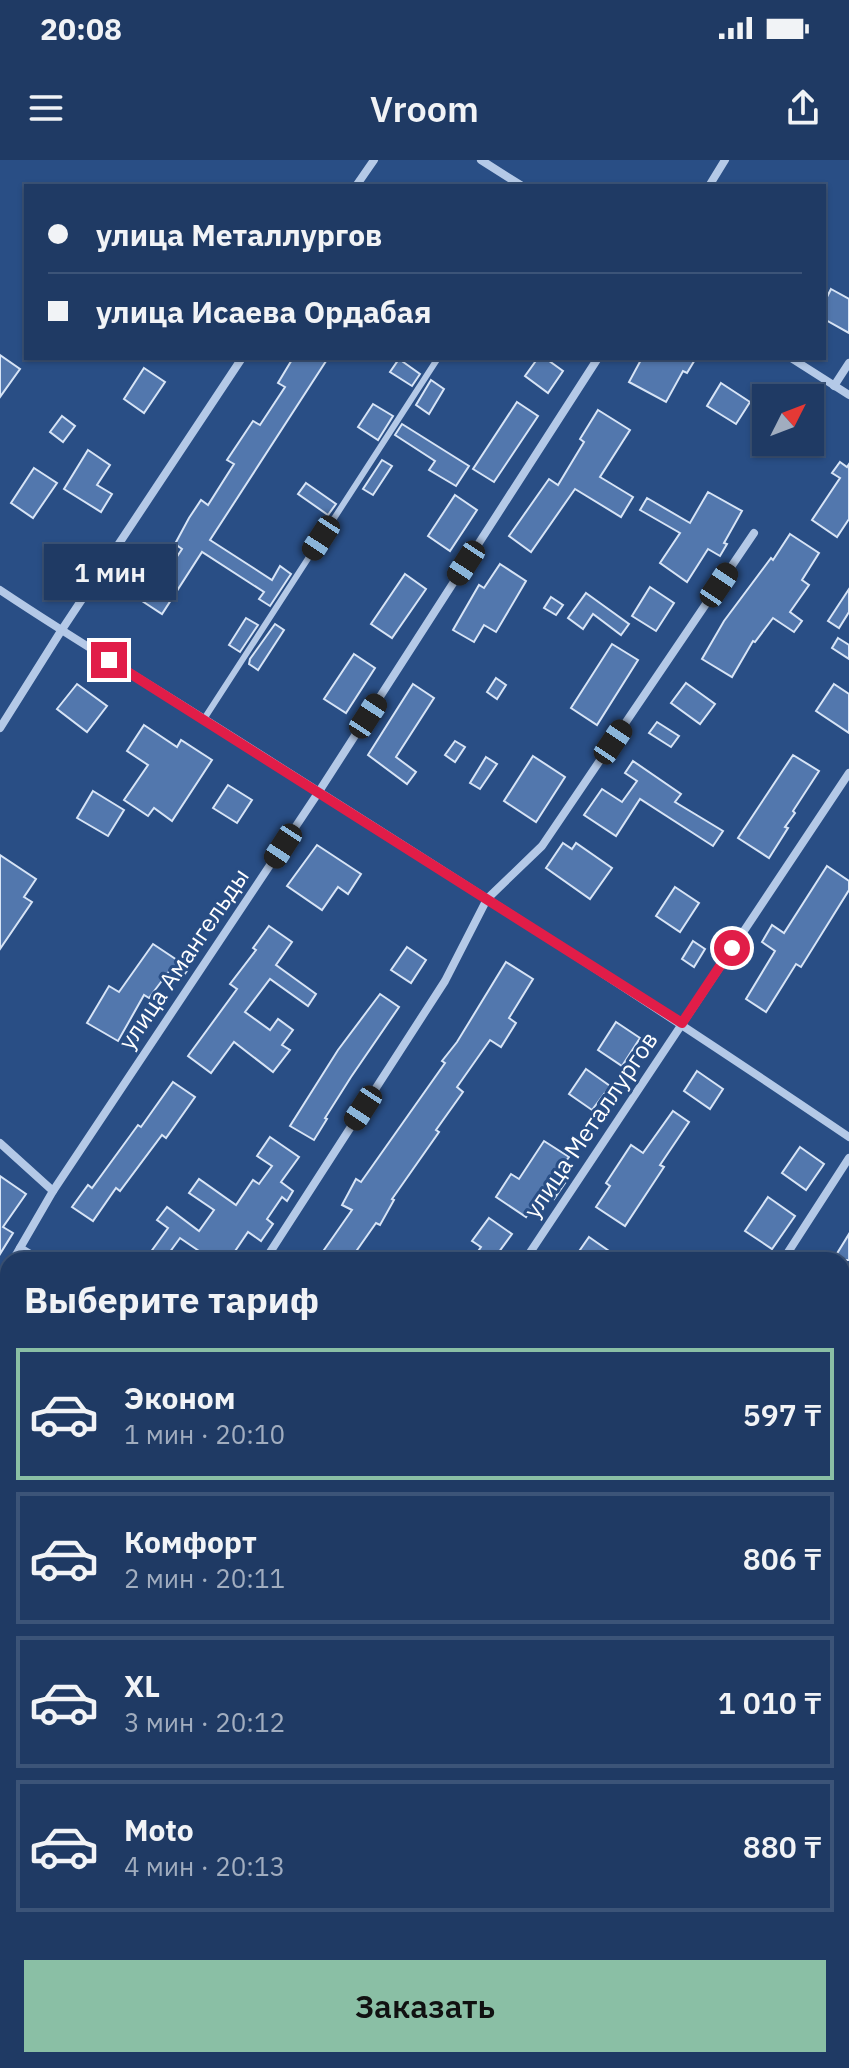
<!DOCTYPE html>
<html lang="ru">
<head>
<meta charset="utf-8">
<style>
	:root { --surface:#1f3a64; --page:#2c456d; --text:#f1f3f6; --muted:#a1adbf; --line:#3c5478; --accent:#8abfa5 }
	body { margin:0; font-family:"IBM Plex Sans",sans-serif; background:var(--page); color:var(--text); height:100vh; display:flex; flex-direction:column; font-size:30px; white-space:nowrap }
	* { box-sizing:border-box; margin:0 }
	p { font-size:26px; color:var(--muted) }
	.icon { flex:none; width:44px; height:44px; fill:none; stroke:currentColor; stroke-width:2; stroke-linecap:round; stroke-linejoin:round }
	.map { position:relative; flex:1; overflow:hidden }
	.side { position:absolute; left:0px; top:1092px; width:850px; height:816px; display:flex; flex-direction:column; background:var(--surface); border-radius:24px 24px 0 0; box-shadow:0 2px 6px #0004,0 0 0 2px var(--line) }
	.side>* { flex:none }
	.guide { position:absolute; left:24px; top:24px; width:802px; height:176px; border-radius:0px; box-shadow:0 2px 6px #0004,0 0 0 2px var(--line); display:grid; align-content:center; height:176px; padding:0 24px; background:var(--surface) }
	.needle { width:52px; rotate:48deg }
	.fabs { position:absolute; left:752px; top:224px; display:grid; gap:16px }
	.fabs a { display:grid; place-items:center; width:72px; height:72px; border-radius:0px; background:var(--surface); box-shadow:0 2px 6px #0004,0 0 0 2px var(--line); font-size:40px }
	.end { position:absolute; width:36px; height:36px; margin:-18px; border:10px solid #e11d48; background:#fff; box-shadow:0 0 0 4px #fff }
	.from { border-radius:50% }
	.bubble { position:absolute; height:56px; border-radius:0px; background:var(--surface); box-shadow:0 2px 6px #0004,0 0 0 2px var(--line); font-size:26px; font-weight:600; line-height:56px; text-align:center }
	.car { position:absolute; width:24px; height:48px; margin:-24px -12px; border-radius:10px; box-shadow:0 0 6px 2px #0007; background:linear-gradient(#222 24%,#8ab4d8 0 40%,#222 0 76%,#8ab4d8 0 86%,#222 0) }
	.guide b { display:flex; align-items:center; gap:28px; height:76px; font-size:30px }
	.guide b+b { border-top:2px solid var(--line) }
	.guide i { width:20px; height:20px; background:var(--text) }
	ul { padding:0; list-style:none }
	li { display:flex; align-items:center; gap:24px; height:132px; margin:0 16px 12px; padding:0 8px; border:4px solid var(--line); border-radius:0px }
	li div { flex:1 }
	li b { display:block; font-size:30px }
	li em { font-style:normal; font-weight:600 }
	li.current { border-color:var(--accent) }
	li>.icon { width:72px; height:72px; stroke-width:1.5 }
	h2 { padding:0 24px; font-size:36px; line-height:96px }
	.primary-button { display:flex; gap:16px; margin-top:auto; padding:16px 24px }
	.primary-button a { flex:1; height:92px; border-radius:0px; background:var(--accent); color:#111; font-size:32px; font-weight:600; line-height:92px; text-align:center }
	.status { display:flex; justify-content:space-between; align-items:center; height:56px; padding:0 40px; background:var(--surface); direction:ltr }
	.status svg { height:22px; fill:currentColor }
	header { display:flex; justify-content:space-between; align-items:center; height:104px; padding:0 24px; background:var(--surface); font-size:36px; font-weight:600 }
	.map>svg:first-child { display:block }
	.building { fill:#5277ad; stroke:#d7e4f6; stroke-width:2 }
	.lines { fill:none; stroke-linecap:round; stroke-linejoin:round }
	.lane { stroke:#b4c9e7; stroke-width:6 }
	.street { stroke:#b4c9e7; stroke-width:8 }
	.route { stroke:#e11d48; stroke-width:10 }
	.labels { text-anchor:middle; stroke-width:6; stroke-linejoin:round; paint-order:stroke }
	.street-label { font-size:24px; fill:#fff; stroke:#294e85 }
</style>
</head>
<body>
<div class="status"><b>20:08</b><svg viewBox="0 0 49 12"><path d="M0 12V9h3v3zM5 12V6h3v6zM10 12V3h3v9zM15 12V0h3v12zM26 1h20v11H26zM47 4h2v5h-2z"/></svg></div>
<header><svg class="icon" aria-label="menu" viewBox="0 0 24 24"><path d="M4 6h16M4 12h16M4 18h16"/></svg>Vroom<svg class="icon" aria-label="share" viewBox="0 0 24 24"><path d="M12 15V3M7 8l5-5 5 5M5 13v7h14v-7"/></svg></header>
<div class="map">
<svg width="849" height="1908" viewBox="0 0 849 1908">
	<rect width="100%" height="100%" fill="#294e85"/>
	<!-- building -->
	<g class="building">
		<path d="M831 129 849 139V173L824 159V143Z"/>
		<path d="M0 195 20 209 0 237Z"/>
		<path d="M293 198H328L210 380 272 420 280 406 291 414 270 446 259 439 264 432 202 392 162 454 139 439 150 422 157 427 182 389 175 384 189 358 201 340 208 345 234 304 227 300 253 261 260 265 285 227 278 223Z"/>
		<path d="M538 198H545L563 211 548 233 525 216Z"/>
		<path d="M642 198H696L687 213 683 211 666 242 629 222Z"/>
		<path d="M399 199 420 214 412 226 390 212Z"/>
		<path d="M144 208 165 222 144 253 124 239Z"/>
		<path d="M431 220 444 229 429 254 416 245Z"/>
		<path d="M721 223 750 242 736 264 707 246Z"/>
		<path d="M517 242 538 256 494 322 473 309Z"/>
		<path d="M373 244 393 256 378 280 358 267Z"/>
		<path d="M598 250 630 270 600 317 633 337 621 357 575 329 531 392 509 376 549 319 558 325 584 282 580 279Z"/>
		<path d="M62 256 75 266 63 282 50 272Z"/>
		<path d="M402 264 469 306 456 326 429 310 435 301 395 275Z"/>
		<path d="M88 290 110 305 97 325 112 334 101 352 64 329Z"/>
		<path d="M382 300 392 306 373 335 363 329Z"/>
		<path d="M840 302 847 307 849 304V359L837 377 812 360 840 318 832 313Z"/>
		<path d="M34 308 57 323 33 358 11 343Z"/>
		<path d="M306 323 336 344 328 355 298 334Z"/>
		<path d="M708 332 742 351 724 383 727 384 720 396 708 389 687 422 660 403 680 373 640 350 647 338 690 363Z"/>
		<path d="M455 335 477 350 450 391 428 376Z"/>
		<path d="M790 374 819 393 802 420 809 425 790 452 802 461 794 472 773 458 755 482 753 481 732 517 702 499 724 461 771 398 773 400Z"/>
		<path d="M500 404 526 421 496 472 484 465 474 482 453 470 479 425 484 428Z"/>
		<path d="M405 414 426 429 392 478 371 464Z"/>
		<path d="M650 427 674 443 656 471 632 456Z"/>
		<path d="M849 429V452L839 468 828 461Z"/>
		<path d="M586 433 629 464 621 475 593 454 583 469 568 458Z"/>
		<path d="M551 437 563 445 556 455 544 448Z"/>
		<path d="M246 458 258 465 240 492 229 485Z"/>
		<path d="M275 464 284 470 258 510 249 504 250 499Z"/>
		<path d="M838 478 849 485V499L832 488Z"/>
		<path d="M612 484 638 500 597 565 571 548Z"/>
		<path d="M354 494 375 508 346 553 324 539Z"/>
		<path d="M496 518 506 525 497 539 487 532Z"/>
		<path d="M686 523 715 544 700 564 671 543Z"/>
		<path d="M77 524 107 546 87 572 57 549Z"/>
		<path d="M413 524 434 538 396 597 416 612 407 624 368 595Z"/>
		<path d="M834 524 849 534V573L816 551Z"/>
		<path d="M657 562 679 576 671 587 649 573Z"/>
		<path d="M144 565 177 587 181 580 212 600 172 661 154 648 148 656 124 640 148 605 127 591Z"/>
		<path d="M455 581 465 587 455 602 445 595Z"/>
		<path d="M793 595 819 611 793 651 795 653 785 667 788 668 769 698 738 678Z"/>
		<path d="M533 596 565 617 536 662 504 641Z"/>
		<path d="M486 597 497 604 480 629 470 623Z"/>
		<path d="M633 601 681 634 675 642 723 671 713 686 640 639 616 676 584 655 602 629 622 642 637 621 625 613Z"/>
		<path d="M228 625 252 640 237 663 213 648Z"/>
		<path d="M93 631 124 650 108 676 77 658Z"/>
		<path d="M563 683 572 689 576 683 612 708 590 739 546 708Z"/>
		<path d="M317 685 361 714 348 734 338 727 322 750 287 726Z"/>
		<path d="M0 695 36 719 24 737 32 742 0 789Z"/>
		<path d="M827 706 849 721V730L801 807 796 804 766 852 746 839 775 791 762 782 772 765 784 773Z"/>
		<path d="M675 727 699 743 680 772 656 756Z"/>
		<path d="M269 766 292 782 276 805 316 834 308 846 270 819 245 852 270 870 278 859 293 870 282 885 290 890 273 912 234 882 211 913 188 896 237 829 230 824 256 790 253 788Z"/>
		<path d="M693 781 705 789 694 807 682 799Z"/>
		<path d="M153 784 189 808 182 818 170 810 149 838 144 835 118 881 87 863 109 826 119 832Z"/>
		<path d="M407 787 426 800 411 823 391 810Z"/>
		<path d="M506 802 533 819 509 858 516 863 501 887 490 880 457 927 463 932 436 970 439 972 392 1039 394 1040 380 1065 376 1063 350 1100H317L352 1050 342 1045 356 1019 361 1022 445 903 442 901 457 882Z"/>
		<path d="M380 834 399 847 351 917 325 958 327 959 314 980 290 966 338 890Z"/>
		<path d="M616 862 640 878 622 906 598 890Z"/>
		<path d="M586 909 610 926 592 950 569 934Z"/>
		<path d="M697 911 723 929 710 949 684 931Z"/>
		<path d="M173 922 195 937 166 978 162 975 120 1031 116 1028 93 1061 72 1047 88 1025 92 1028 138 965 141 967Z"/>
		<path d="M673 951 689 962 660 1005 664 1007 625 1066 596 1047 610 1026 606 1023 631 985 643 993Z"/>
		<path d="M270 977 299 997 281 1022 293 1031 287 1041 282 1037 267 1059 273 1064 261 1081 248 1072 229 1100H193L199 1091 180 1078 164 1100H145L168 1068 157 1060 167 1047 199 1071 214 1050 189 1033 199 1019 236 1045 253 1020 259 1024 272 1006 257 996Z"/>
		<path d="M544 981 569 997 555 1016 565 1023 554 1039 542 1031 526 1057 496 1037 511 1014 519 1019Z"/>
		<path d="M800 987 824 1004 806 1030 782 1013Z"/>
		<path d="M0 1016 26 1034 3 1067 13 1073 0 1094Z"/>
		<path d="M768 1037 795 1056 772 1089 745 1071Z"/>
		<path d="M489 1058 512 1074 493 1100H472L481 1087 472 1081Z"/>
		<path d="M849 1074V1100H833Z"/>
		<path d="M589 1077 622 1100H573Z"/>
	</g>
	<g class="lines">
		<!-- lane -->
		<path class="lane" d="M204 559 438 198"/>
		<!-- street -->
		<g class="street">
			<path d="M481 0 522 26"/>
			<path d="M356 26 374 0"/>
			<path d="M709 26 725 0"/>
			<path d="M791 198 849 235"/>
			<path d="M834 226 849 203"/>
			<path d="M0 430C67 475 136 516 204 559 421 696 637 833 849 977"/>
			<path d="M0 568 61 471 242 198"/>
			<path d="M0 983 53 1031"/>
			<path d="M20 1088 40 1100"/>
			<path d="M13 1100 53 1031 318 633 598 198"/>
			<path d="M265 1100 445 821 487 739 542 686 754 373"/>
			<path d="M525 1100 849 613"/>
			<path d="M783 1100 849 998"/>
			<path d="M0 1120 8 1108"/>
			<path d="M0 1380 8 1385"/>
			<path d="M842 1427 849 1417"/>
			<path d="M842 1607 849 1611"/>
			<path d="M842 1824 849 1829"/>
			<path d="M576 1900 588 1908"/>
			<path d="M527 1908 532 1900"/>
		</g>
	</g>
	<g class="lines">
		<!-- route -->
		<path class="route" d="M109 500 682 863 732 788"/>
	</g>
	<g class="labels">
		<!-- street labels -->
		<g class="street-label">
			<text transform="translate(184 799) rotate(-56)" y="8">улица Амангельды</text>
			<text transform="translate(591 965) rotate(-56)" y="8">улица Металлургов</text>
		</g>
	</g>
</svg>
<div class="fabs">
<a><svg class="needle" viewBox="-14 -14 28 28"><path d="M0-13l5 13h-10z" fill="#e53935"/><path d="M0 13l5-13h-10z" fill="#a1adbf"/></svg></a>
</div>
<i class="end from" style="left:732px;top:788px"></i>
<i class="end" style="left:109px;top:500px"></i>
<div class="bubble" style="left:44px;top:384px;width:132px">1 мин</div>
<i class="car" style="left:321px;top:378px;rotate:213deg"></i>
<i class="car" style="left:466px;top:403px;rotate:213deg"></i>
<i class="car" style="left:719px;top:425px;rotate:34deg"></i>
<i class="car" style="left:368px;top:556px;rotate:33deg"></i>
<i class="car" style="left:613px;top:582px;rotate:34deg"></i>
<i class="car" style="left:283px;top:686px;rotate:213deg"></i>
<i class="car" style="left:363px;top:948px;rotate:213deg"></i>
<div class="guide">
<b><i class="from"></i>улица Металлургов</b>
<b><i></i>улица Исаева Ордабая</b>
</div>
<section class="side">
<h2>Выберите тариф</h2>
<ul>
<li class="current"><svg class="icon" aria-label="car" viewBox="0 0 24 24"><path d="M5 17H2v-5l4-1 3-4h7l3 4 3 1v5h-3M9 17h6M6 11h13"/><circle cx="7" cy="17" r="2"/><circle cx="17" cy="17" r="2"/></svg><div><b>Эконом</b><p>1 мин · 20:10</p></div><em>597 ₸</em></li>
<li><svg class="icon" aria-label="car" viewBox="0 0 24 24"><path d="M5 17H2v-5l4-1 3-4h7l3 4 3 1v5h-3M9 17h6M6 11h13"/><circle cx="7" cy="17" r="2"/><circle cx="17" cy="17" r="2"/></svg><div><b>Комфорт</b><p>2 мин · 20:11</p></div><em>806 ₸</em></li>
<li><svg class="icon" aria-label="car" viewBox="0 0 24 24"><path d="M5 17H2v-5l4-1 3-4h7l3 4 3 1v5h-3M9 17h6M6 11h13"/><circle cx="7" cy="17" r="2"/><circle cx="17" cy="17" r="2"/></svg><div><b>XL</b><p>3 мин · 20:12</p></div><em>1 010 ₸</em></li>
<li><svg class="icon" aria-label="car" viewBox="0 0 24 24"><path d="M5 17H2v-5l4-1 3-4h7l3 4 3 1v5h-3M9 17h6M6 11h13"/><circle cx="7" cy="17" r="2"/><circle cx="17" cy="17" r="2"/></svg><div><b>Moto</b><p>4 мин · 20:13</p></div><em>880 ₸</em></li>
</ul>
<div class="primary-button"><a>Заказать</a></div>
</section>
</div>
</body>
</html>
